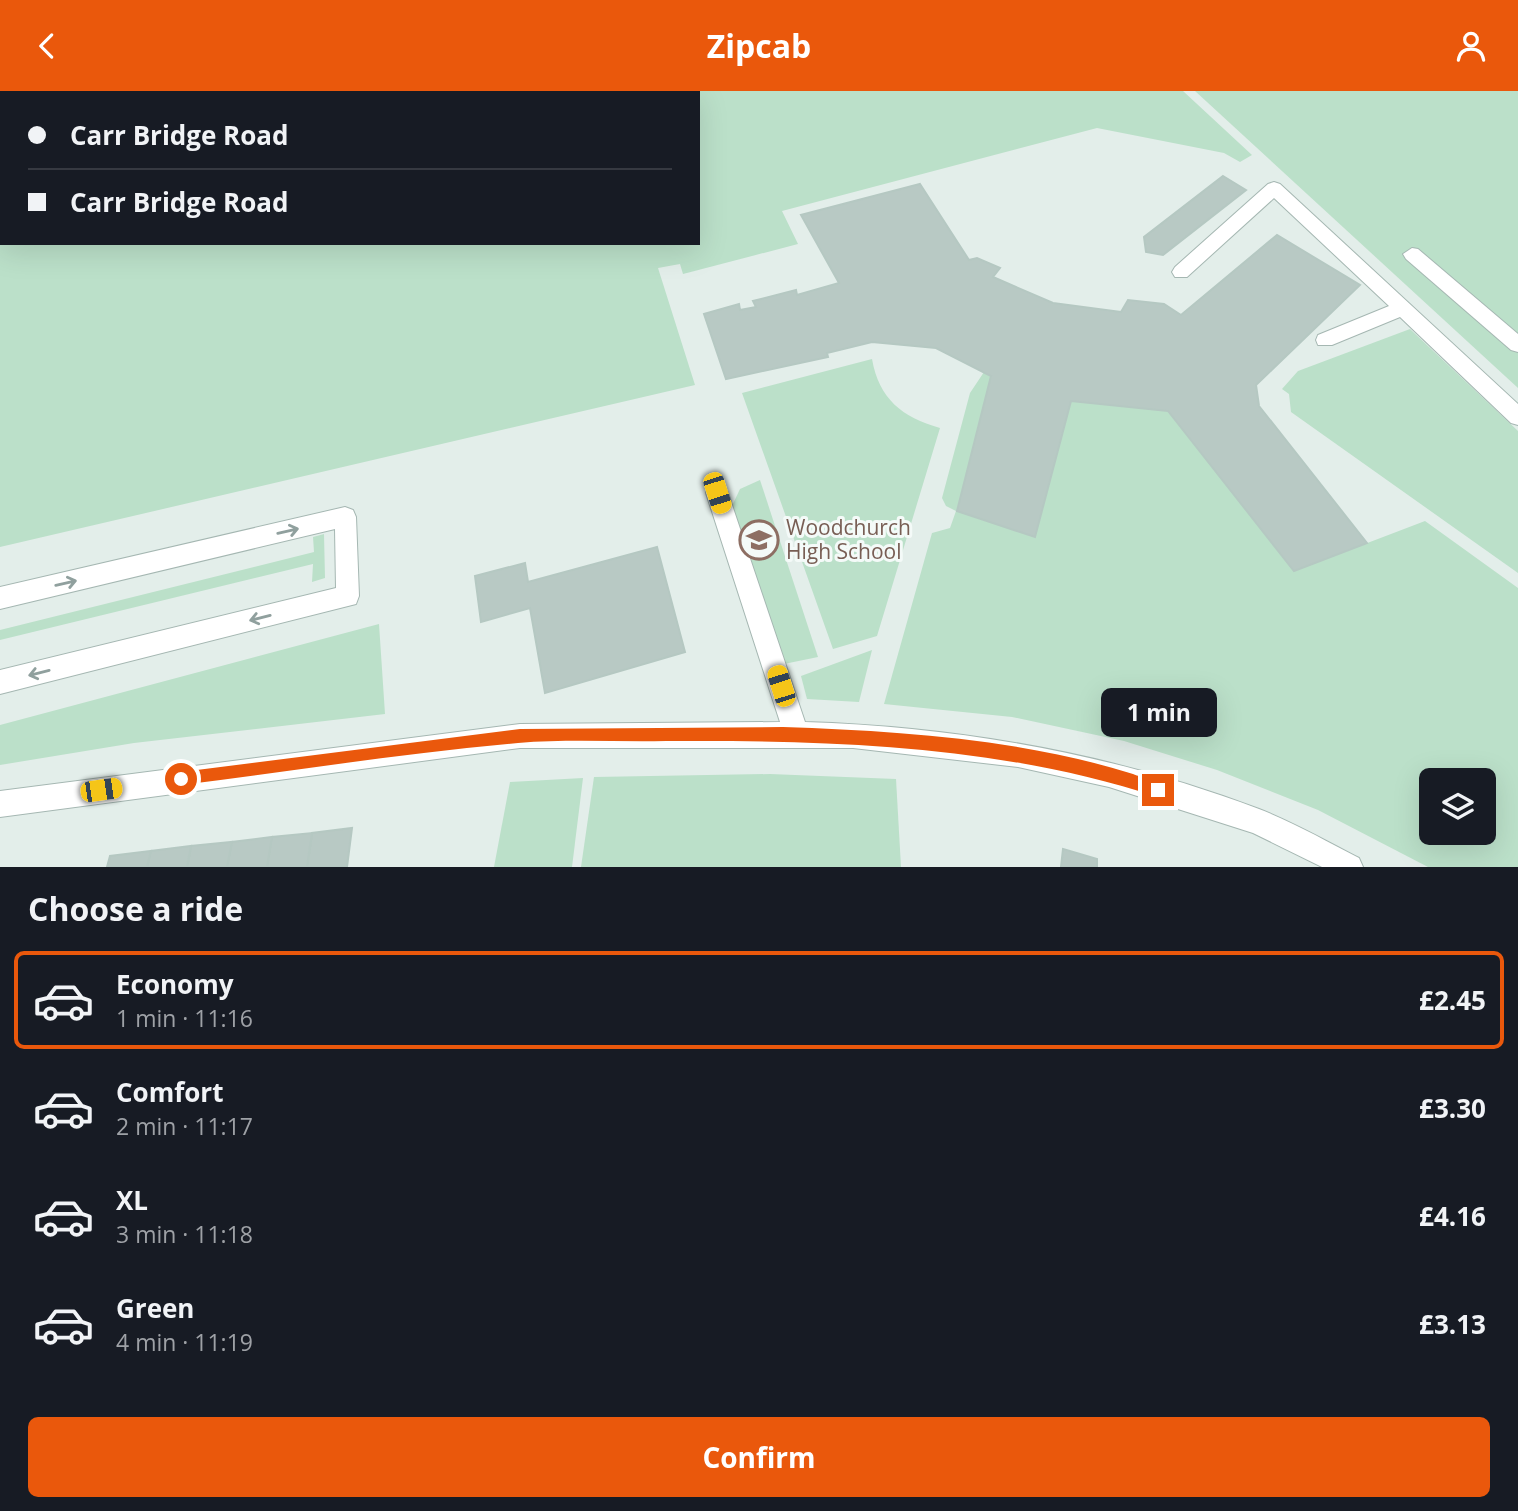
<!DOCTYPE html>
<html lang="en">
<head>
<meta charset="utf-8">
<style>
	:root { --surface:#171b24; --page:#20242c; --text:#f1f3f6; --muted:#9ea1a6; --line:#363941; --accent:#ea580c }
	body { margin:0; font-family:"Open Sans",sans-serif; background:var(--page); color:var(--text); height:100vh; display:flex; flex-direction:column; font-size:26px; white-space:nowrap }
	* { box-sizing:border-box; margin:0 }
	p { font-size:23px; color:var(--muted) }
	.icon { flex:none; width:38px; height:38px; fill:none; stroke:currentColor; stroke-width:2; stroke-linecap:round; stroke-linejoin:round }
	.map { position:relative; height:776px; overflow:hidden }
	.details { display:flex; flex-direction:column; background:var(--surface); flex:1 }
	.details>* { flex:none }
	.hud { position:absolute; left:0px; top:0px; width:700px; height:154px; box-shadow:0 7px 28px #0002; display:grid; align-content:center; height:154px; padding:0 28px; background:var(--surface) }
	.controls { position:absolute; left:1419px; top:677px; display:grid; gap:14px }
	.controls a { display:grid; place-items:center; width:77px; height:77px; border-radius:10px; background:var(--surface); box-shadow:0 7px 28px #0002; font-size:35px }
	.end { position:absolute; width:32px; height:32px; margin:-16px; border:9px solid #ea580c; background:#fff; box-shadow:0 0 0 4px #fff }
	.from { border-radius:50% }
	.bubble { position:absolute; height:49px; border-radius:10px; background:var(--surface); box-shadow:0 7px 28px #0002; font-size:23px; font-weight:700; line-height:49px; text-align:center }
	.car { position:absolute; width:21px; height:42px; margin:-21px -10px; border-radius:9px; box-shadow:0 0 5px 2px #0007; background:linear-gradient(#f5c518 24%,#345 0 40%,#f5c518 0 76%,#345 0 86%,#f5c518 0) }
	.hud b { display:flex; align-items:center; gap:24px; height:66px; font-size:26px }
	.hud b+b { border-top:2px solid var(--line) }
	.hud i { width:18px; height:18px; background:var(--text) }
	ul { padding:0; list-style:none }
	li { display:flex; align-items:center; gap:21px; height:98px; margin:0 14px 10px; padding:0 14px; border:4px solid transparent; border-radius:10px }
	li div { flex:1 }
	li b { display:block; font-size:26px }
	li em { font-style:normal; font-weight:700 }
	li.selected { border-color:var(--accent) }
	li>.icon { width:63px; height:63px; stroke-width:1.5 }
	h2 { padding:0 28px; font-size:32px; line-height:84px }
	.button { display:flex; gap:14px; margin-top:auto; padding:14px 28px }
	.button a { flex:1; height:80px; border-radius:10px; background:var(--accent); color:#fff; font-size:28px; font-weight:700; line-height:80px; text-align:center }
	header { display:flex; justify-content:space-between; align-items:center; height:91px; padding:0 28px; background:var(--accent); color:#fff; font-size:32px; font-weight:700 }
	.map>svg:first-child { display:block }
	.green { fill:#bbe0c9; fill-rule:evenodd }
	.building { fill:#b8c9c4; stroke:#b5c8c2; stroke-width:2 }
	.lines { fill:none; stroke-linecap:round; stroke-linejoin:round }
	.minor-casing { stroke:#a5b7b2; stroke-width:2 }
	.minor { fill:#fff; fill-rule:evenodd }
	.oneway { stroke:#90a09e }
	.route { fill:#ea580c }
	.labels { text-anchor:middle; stroke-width:6; stroke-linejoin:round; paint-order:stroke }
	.education-label { font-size:21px; fill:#785e54; stroke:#f4faf8; text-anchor:start }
</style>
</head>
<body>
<header><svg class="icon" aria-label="back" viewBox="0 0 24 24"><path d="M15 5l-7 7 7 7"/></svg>Zipcab<svg class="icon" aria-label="person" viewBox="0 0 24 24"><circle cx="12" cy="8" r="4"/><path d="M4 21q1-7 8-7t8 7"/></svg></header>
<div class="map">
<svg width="1518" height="776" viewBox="0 0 1518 776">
	<rect width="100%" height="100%" fill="#e3eeea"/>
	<!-- green -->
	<g class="green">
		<path d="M0 0H1183L1252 64 1240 71 1224 62 1097 37 782 120 798 153 683 183 680 173 658 177 695 294 0 456ZM2 2H698V152H2Z"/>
		<path d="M1195 0H1518V297Z"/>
		<path d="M1410 238 1518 340V482L1291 321 1289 303 1282 298 1298 280Z"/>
		<path d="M872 268C879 308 902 326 940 337L877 545 833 558 742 302Z"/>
		<path d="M984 281 991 285 957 419 1035 445 1071 310 1168 320 1294 480 1425 430 1518 497V776H1428L1318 719 1217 679 1124 650 1012 626 884 613 932 442 950 437 956 420 946 415 942 407 970 302ZM1432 690H1484V742H1432Z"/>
		<path d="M760 389 818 566 784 573 731 417 740 398Z"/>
		<path d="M324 443 325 487 312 491 313 473 0 549V539L314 461 313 446Z"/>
		<path d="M379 533 385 623 134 652 0 674V634Z"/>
		<path d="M872 559 859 611 807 608 801 585Z"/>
		<path d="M770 683 896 688 901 776H581L594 686Z"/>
		<path d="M583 687 572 776H494L510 691Z"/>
	</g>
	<!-- building -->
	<g class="building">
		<path d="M1223 85 1246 99 1163 164 1146 161 1144 146Z"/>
		<path d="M920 93 969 169 977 167 1000 177 993 186 1053 212 1121 221 1128 209 1164 213 1181 224 1277 144 1360 194 1256 294 1259 315 1367 452 1294 480 1168 320 1071 310 1035 446 957 420 991 285 936 257 872 251 827 262 828 266 726 288 704 223 739 213 740 219 756 216 753 210 796 199 797 204 839 192 801 124Z"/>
		<path d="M657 456 685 561 545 602 530 517 481 531 475 485 525 472 528 491Z"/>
		<path d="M352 737 347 776H307L312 742Z"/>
		<path d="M312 742 307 776H267L272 746Z"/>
		<path d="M272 746 267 776H227L232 751Z"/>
		<path d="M232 751 227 776H187L191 755Z"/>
		<path d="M191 755 187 776H147L151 760Z"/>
		<path d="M1063 758 1097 768V776H1061Z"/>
		<path d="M151 760 147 776H107L110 765Z"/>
	</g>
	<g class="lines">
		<!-- minor casing -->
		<g class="minor-casing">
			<g id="minor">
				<path d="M1274 91 1280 93 1518 313V334L1511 332 1400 226 1332 254H1318L1316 249 1318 244 1389 215 1274 107 1187 186H1175L1172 181 1175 176 1268 93Z"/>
				<path d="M1412 157 1418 158 1518 243V261L1511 259 1406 168 1403 163Z"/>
				<path d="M717 393 724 395 728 402 805 631C960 636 1114 663 1259 718 1293 731 1326 750 1359 767L1363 776H1322L1253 742 1109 696 1018 676 853 657H520L0 726V700L520 633 780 631 706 402 710 395Z"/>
				<path d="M345 416 353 419 356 426 359 505 356 513 0 603V579L336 497 335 438 0 518V496Z"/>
			</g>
		</g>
		<!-- minor -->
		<use href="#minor" class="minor"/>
	</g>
	<!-- one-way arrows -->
	<defs><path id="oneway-shaft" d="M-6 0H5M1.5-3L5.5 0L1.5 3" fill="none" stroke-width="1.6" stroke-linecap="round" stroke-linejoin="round" transform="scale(1.75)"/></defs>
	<g class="oneway">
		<use href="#oneway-shaft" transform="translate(288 440) rotate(-13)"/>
		<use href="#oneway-shaft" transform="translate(66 492) rotate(-13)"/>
		<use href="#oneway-shaft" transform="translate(260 527) rotate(166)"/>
		<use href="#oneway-shaft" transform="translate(39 582) rotate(166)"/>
	</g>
	<!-- route -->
	<path class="route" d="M783 636C899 640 1022 648 1133 683 1142 687 1161 689 1165 699L1158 706C999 654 832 649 666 650 617 651 566 648 518 652 405 662 293 680 181 694L175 688 181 681 520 638Z"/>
	<!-- icons -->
	<defs>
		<g id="school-ring" transform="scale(2.0125)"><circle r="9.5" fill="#f4faf8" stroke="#8d6e63" stroke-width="1.5"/><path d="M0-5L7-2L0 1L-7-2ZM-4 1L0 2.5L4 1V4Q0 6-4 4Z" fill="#8d6e63"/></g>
	</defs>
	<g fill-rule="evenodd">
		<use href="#school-ring" x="759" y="449"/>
	</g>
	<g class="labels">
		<!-- education labels -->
		<g class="education-label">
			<text x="786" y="444">Woodchurch<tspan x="786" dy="24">High School</tspan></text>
		</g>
	</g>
</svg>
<div class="controls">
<a><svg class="icon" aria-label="layers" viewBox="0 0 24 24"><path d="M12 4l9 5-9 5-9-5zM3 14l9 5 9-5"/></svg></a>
</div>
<i class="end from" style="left:181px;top:688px"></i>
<i class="end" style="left:1158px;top:699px"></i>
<div class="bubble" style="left:1101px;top:597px;width:116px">1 min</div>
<i class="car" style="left:717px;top:402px;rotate:162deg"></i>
<i class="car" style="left:781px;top:595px;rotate:342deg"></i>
<i class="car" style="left:101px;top:699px;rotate:82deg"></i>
<div class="hud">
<b><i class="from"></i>Carr Bridge Road</b>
<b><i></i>Carr Bridge Road</b>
</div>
</div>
<section class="details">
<h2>Choose a ride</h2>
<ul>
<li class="selected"><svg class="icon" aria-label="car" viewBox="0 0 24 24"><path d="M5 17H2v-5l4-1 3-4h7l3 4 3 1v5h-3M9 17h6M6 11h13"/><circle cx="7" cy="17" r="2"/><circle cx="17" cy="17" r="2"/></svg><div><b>Economy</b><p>1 min · 11:16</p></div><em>£2.45</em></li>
<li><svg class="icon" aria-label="car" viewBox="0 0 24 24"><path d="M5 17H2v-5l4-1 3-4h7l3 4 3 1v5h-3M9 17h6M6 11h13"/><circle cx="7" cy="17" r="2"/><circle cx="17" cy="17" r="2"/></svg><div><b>Comfort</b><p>2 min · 11:17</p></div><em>£3.30</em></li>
<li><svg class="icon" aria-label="car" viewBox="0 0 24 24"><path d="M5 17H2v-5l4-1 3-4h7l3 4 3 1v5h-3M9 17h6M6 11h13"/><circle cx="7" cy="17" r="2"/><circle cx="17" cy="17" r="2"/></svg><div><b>XL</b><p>3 min · 11:18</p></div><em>£4.16</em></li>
<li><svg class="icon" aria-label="car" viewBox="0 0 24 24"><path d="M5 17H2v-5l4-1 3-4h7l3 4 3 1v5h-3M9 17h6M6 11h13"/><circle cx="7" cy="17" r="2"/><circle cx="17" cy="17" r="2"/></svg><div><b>Green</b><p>4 min · 11:19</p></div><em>£3.13</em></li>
</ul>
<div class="button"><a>Confirm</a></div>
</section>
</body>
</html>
